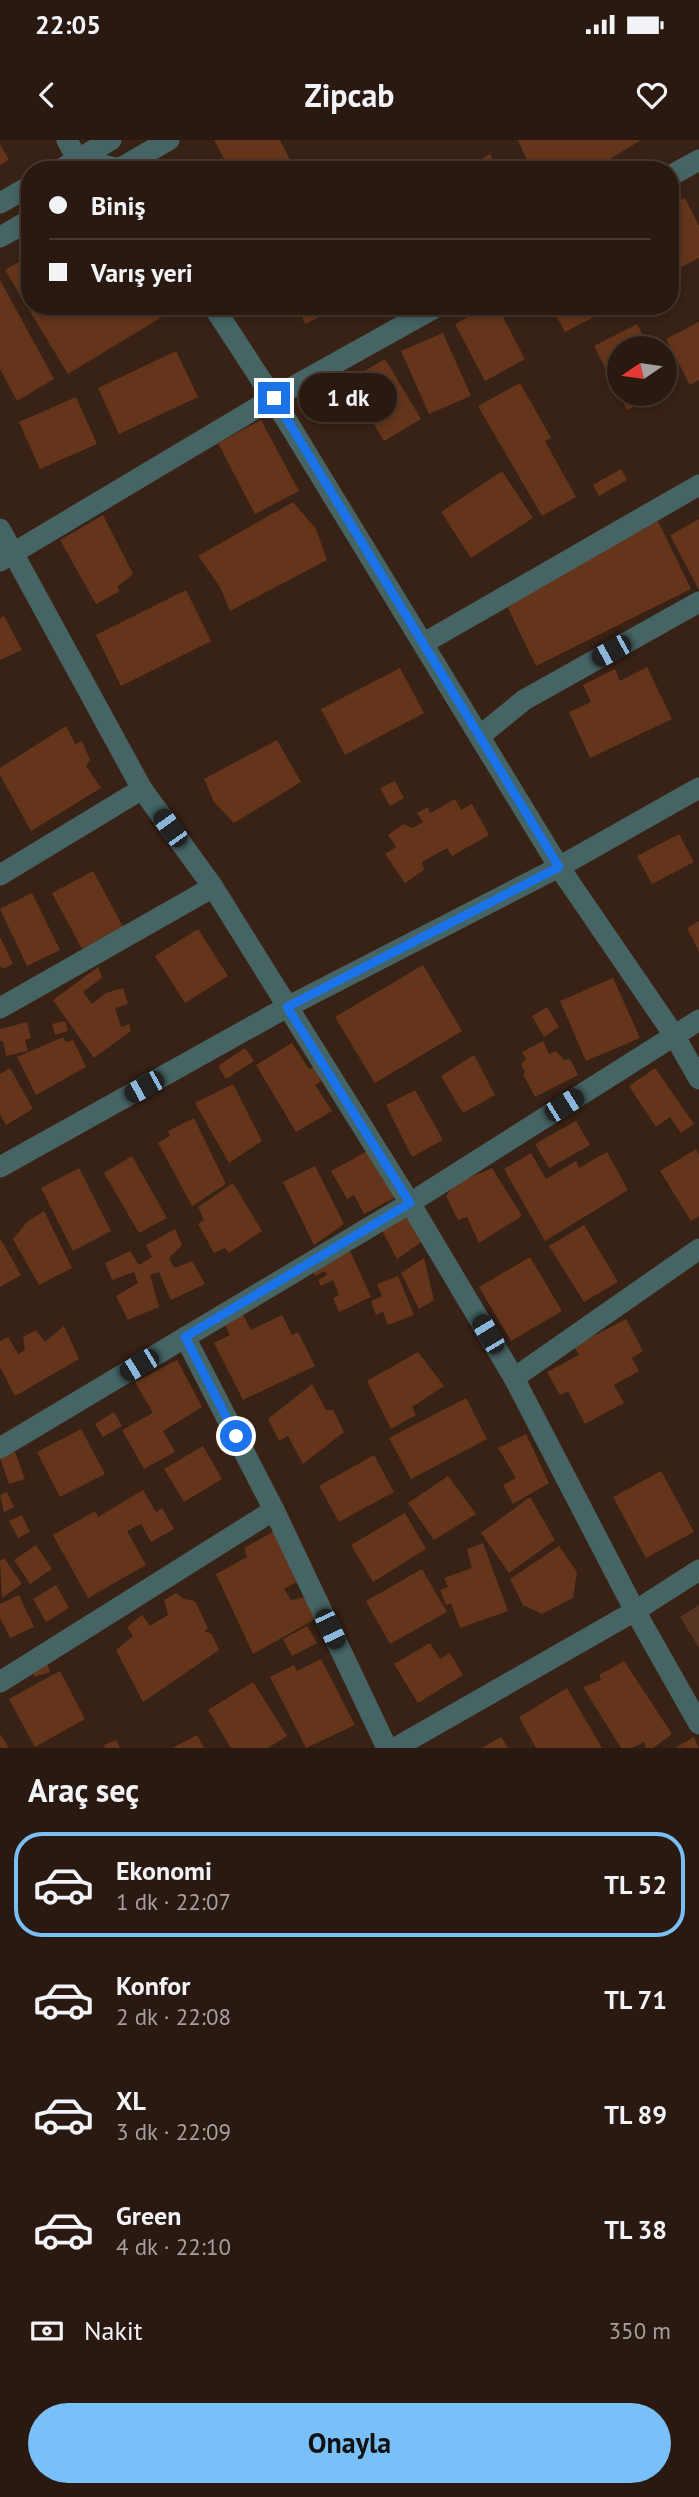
<!DOCTYPE html>
<html lang="tr">
<head>
<meta charset="utf-8">
<style>
	:root { --surface:#2a1910; --page:#322219; --text:#f1f3f6; --muted:#a5a09f; --line:#463830; --accent:#79bff8 }
	body { margin:0; font-family:"PT Sans",sans-serif; background:var(--page); color:var(--text); height:100vh; display:flex; flex-direction:column; font-size:26px; white-space:nowrap }
	* { box-sizing:border-box; margin:0 }
	p { font-size:23px; color:var(--muted) }
	.icon { flex:none; width:38px; height:38px; fill:none; stroke:currentColor; stroke-width:2; stroke-linecap:round; stroke-linejoin:round }
	.map { position:relative; height:1608px; overflow:hidden }
	.panel { display:flex; flex-direction:column; background:var(--surface); flex:1 }
	.panel>* { flex:none }
	.top-card { position:absolute; left:21px; top:21px; width:658px; height:154px; border-radius:28px; box-shadow:0 4px 10px #0003,0 0 0 2px var(--line); display:grid; align-content:center; height:154px; padding:0 28px; background:var(--surface) }
	.needle { width:46px; rotate:257deg }
	.controls { position:absolute; left:607px; top:196px; display:grid; gap:14px }
	.controls a { display:grid; place-items:center; width:70px; height:70px; border-radius:50%; background:var(--surface); box-shadow:0 4px 10px #0003,0 0 0 2px var(--line); font-size:35px }
	.end { position:absolute; width:32px; height:32px; margin:-16px; border:9px solid #1a73e8; background:#fff; box-shadow:0 0 0 4px #fff }
	.from { border-radius:50% }
	.bubble { position:absolute; height:49px; border-radius:24px; background:var(--surface); box-shadow:0 4px 10px #0003,0 0 0 2px var(--line); font-size:23px; font-weight:700; line-height:49px; text-align:center }
	.car { position:absolute; width:21px; height:42px; margin:-21px -10px; border-radius:9px; box-shadow:0 0 5px 2px #0007; background:linear-gradient(#222 24%,#8ab4d8 0 40%,#222 0 76%,#8ab4d8 0 86%,#222 0) }
	.top-card b { display:flex; align-items:center; gap:24px; height:66px; font-size:26px }
	.top-card b+b { border-top:2px solid var(--line) }
	.top-card i { width:18px; height:18px; background:var(--text) }
	ul { padding:0; list-style:none }
	li { display:flex; align-items:center; gap:21px; height:105px; margin:0 14px 10px; padding:0 14px; border:4px solid transparent; border-radius:28px }
	li div { flex:1 }
	li b { display:block; font-size:26px }
	li em { font-style:normal; font-weight:700 }
	li.selected { border-color:var(--accent) }
	li>.icon { width:63px; height:63px; stroke-width:1.5 }
	h2 { padding:0 28px; font-size:32px; line-height:84px }
	.pay { display:flex; align-items:center; gap:18px; height:77px; padding:0 28px; font-size:26px }
	.pay p { margin-inline-start:auto }
	.primary-button { display:flex; gap:14px; margin-top:auto; padding:14px 28px }
	.primary-button a { flex:1; height:80px; border-radius:42px; background:var(--accent); color:#111; font-size:28px; font-weight:700; line-height:80px; text-align:center }
	.status { display:flex; justify-content:space-between; align-items:center; height:49px; padding:0 35px; background:var(--surface); direction:ltr }
	.status svg { height:19px; fill:currentColor }
	header { display:flex; justify-content:space-between; align-items:center; height:91px; padding:0 28px; background:var(--surface); font-size:32px; font-weight:700 }
	.map>svg:first-child { display:block }
	.green { fill:#573422 }
	.building { fill:#64351a }
	.lines { fill:none; stroke-linecap:round; stroke-linejoin:round }
	.street { stroke:#466464; stroke-width:21 }
	.route { stroke:#1a73e8; stroke-width:9 }
</style>
</head>
<body>
<div class="status"><b>22:05</b><svg viewBox="0 0 49 12"><path d="M0 12V9h3v3zM5 12V6h3v6zM10 12V3h3v9zM15 12V0h3v12zM26 1h20v11H26zM47 4h2v5h-2z"/></svg></div>
<header><svg class="icon" aria-label="back" viewBox="0 0 24 24"><path d="M15 5l-7 7 7 7"/></svg>Zipcab<svg class="icon" aria-label="heart" viewBox="0 0 24 24"><path d="M12 20l-8-8c-3-5 5-10 8-4 3-6 11-1 8 4z"/></svg></header>
<div class="map">
<svg width="699" height="1608" viewBox="0 0 699 1608">
	<rect width="100%" height="100%" fill="#382115"/>
	<!-- green -->
	<path class="green" d="M699 1465V1508L680 1477Z"/>
	<!-- building -->
	<g class="building">
		<path d="M214 0H280L295 30H230Z"/>
		<path d="M518 0H641L592 30H531Z"/>
		<path d="M0 4 9 20 0 25Z"/>
		<path d="M490 14 498 30H462Z"/>
		<path d="M685 58 699 86V118L671 132 670 65Z"/>
		<path d="M30 115V166H180L68 234 5 130Z"/>
		<path d="M0 140 54 239 17 261 0 229Z"/>
		<path d="M297 166H342L305 184Z"/>
		<path d="M488 166H497L525 219 485 241 455 184Z"/>
		<path d="M551 166H596L600 174 565 192Z"/>
		<path d="M699 182V240L690 245 666 199Z"/>
		<path d="M637 184 649 208H620V254H659L627 270 594 206Z"/>
		<path d="M443 193 471 256 429 274 401 211Z"/>
		<path d="M176 211 198 257 119 294 98 248Z"/>
		<path d="M385 219 421 279 384 301 348 241Z"/>
		<path d="M520 243 551 298 545 301 576 357 542 376 478 266Z"/>
		<path d="M76 257 97 304 40 329 19 282Z"/>
		<path d="M261 280 299 351 255 374 218 303Z"/>
		<path d="M621 329 627 340 599 356 593 345Z"/>
		<path d="M502 331 533 378 471 418 441 372Z"/>
		<path d="M293 362 316 389 327 420 230 471 220 447 198 416Z"/>
		<path d="M103 375 133 434 117 447 120 451 96 464 60 400Z"/>
		<path d="M699 379V450L670 395Z"/>
		<path d="M658 381 691 449 536 526 505 462Z"/>
		<path d="M186 450 211 501 121 546 96 495Z"/>
		<path d="M4 476 22 510 0 520V478Z"/>
		<path d="M647 527 672 579 590 618 569 572 591 562 583 545 615 529 620 541Z"/>
		<path d="M400 528 424 573 345 615 321 569Z"/>
		<path d="M66 586 75 604 82 601 90 620 86 626 101 648 31 691 0 635V628Z"/>
		<path d="M277 600 301 642 234 683 214 662 204 639Z"/>
		<path d="M395 641 404 658 390 666 380 648Z"/>
		<path d="M455 659 461 670 472 664 489 695 452 716 447 708 422 722 424 730 405 743 385 714 396 707 388 695 403 684 413 688 423 682 417 673 428 667 430 673Z"/>
		<path d="M679 694 694 722 652 744 637 716Z"/>
		<path d="M93 731 123 787 82 809 52 753Z"/>
		<path d="M32 753 60 810 27 826 0 769Z"/>
		<path d="M699 781V812L687 788Z"/>
		<path d="M198 789 228 836 185 863 155 816Z"/>
		<path d="M0 797 13 824 2 829 0 825Z"/>
		<path d="M423 825 462 891 375 943 335 877Z"/>
		<path d="M98 827 102 838 83 852 92 864 106 853 123 848 128 864 115 868 121 887 129 884 131 891 94 918 53 860Z"/>
		<path d="M613 838 640 898 586 921 560 861Z"/>
		<path d="M547 867 559 887 544 897 532 876Z"/>
		<path d="M65 881 68 891 55 895 52 884Z"/>
		<path d="M27 882 31 898 25 900 28 911 6 916 3 901H0V889Z"/>
		<path d="M63 897 66 902 73 900 86 927 36 955 17 917Z"/>
		<path d="M543 901 549 914 556 911 564 920 570 919 578 935 535 957 523 934 525 932 521 924 526 919 522 912Z"/>
		<path d="M292 903 309 929 319 926 326 938 315 945 332 971 296 992 256 925Z"/>
		<path d="M245 908 254 921 226 939 218 926Z"/>
		<path d="M474 915 495 955 463 973 441 936Z"/>
		<path d="M10 928 33 969 6 985 0 974V934Z"/>
		<path d="M655 928 694 984 681 993 670 977 656 987 629 946Z"/>
		<path d="M233 944 262 1001 229 1023 195 963Z"/>
		<path d="M415 950 443 1000 412 1017 386 965Z"/>
		<path d="M194 978 226 1044 192 1066 158 1003 170 996 168 991Z"/>
		<path d="M576 981 590 1005 549 1028 535 1004Z"/>
		<path d="M696 1009 699 1015V1076L691 1081 660 1031Z"/>
		<path d="M369 1010 396 1057 364 1074 354 1055 347 1059 331 1031Z"/>
		<path d="M607 1012 628 1050 545 1101 504 1029 531 1013 546 1039 576 1021 579 1028Z"/>
		<path d="M132 1016 167 1078 139 1093 104 1033Z"/>
		<path d="M315 1026 344 1084 314 1105 283 1042Z"/>
		<path d="M79 1028 111 1091 73 1111 41 1048Z"/>
		<path d="M492 1028 522 1076 479 1103 467 1077 458 1080 446 1056 455 1044Z"/>
		<path d="M233 1043 262 1091 229 1113 225 1108 214 1113 198 1084 204 1080 198 1067Z"/>
		<path d="M44 1071 72 1128 39 1145 13 1099 27 1082Z"/>
		<path d="M407 1073 423 1101 397 1119 381 1089Z"/>
		<path d="M584 1085 618 1142 584 1162 549 1106Z"/>
		<path d="M175 1089 182 1105 169 1118 174 1128 192 1121 205 1144 171 1160 159 1132 150 1135 159 1167 128 1180 116 1156 138 1143 134 1132 112 1140 105 1123 130 1111 139 1125 152 1117 146 1105Z"/>
		<path d="M0 1098 21 1135 0 1147Z"/>
		<path d="M350 1111 371 1157 339 1172 333 1158 339 1155 333 1140 321 1146 318 1140 327 1135 325 1131 315 1136 312 1128Z"/>
		<path d="M530 1117 562 1171 511 1201 479 1147Z"/>
		<path d="M424 1118 434 1160 419 1169 401 1133Z"/>
		<path d="M398 1136 414 1175 388 1185 383 1172 376 1175 371 1161 382 1156 377 1144Z"/>
		<path d="M241 1171 251 1190 282 1175 292 1195 298 1192 315 1226 243 1260 214 1203 230 1195 223 1181Z"/>
		<path d="M626 1179 643 1211 632 1218 639 1231 614 1245 624 1263 585 1284 568 1251 560 1255 547 1232 579 1215 574 1206Z"/>
		<path d="M64 1186 79 1219 15 1256 0 1227V1201L8 1197 18 1214 25 1210 23 1197 36 1190 45 1202Z"/>
		<path d="M418 1212 444 1246 412 1267 416 1275 391 1289 367 1241Z"/>
		<path d="M177 1220 202 1267 163 1291 175 1312 144 1329 122 1290 153 1273 135 1242Z"/>
		<path d="M312 1244 326 1270H333L344 1292 303 1324 288 1296 279 1301 268 1279Z"/>
		<path d="M466 1258 487 1299 411 1339 389 1298Z"/>
		<path d="M114 1272 122 1286 103 1297 95 1284Z"/>
		<path d="M81 1289 105 1334 60 1357 37 1312Z"/>
		<path d="M526 1294 549 1343 513 1364 503 1345 516 1338 498 1308Z"/>
		<path d="M203 1306 222 1339 184 1362 164 1329Z"/>
		<path d="M15 1312 25 1339 9 1344 0 1318Z"/>
		<path d="M374 1315 394 1352 339 1382 319 1346Z"/>
		<path d="M661 1331 694 1392 646 1418 613 1357Z"/>
		<path d="M448 1336 476 1374 434 1400 408 1363Z"/>
		<path d="M143 1350 156 1372 162 1368 174 1389 151 1402 141 1384 127 1391 146 1425 88 1458 53 1395 95 1371 98 1377Z"/>
		<path d="M7 1352 14 1367 4 1372 0 1355Z"/>
		<path d="M530 1357 555 1400 509 1433 481 1393Z"/>
		<path d="M405 1373 426 1409 373 1442 351 1405Z"/>
		<path d="M22 1375 30 1392 18 1398 9 1381Z"/>
		<path d="M276 1390 304 1438 284 1449 291 1460 306 1457 317 1478 253 1514 216 1434 247 1417 244 1408Z"/>
		<path d="M483 1403 508 1471 460 1488 451 1463 446 1465 440 1450 448 1447 444 1438 472 1428 467 1409Z"/>
		<path d="M36 1405 52 1429 30 1444 14 1420Z"/>
		<path d="M559 1406 577 1432 573 1458 542 1474 523 1465 510 1439Z"/>
		<path d="M4 1418 22 1444 2 1458 0 1421Z"/>
		<path d="M422 1429 447 1472 390 1504 366 1461Z"/>
		<path d="M56 1445 69 1468 46 1482 33 1459Z"/>
		<path d="M176 1453 184 1459 195 1461 208 1488 204 1492 211 1493 219 1510 143 1562 116 1510 133 1496 127 1487 142 1475 150 1486 168 1475 164 1460Z"/>
		<path d="M19 1455 34 1487 10 1498 0 1478V1464Z"/>
		<path d="M307 1486 317 1503 292 1516 283 1499Z"/>
		<path d="M430 1503 440 1519 450 1513 463 1535 418 1563 394 1524Z"/>
		<path d="M321 1519 355 1585 306 1608 270 1537 294 1525 297 1531Z"/>
		<path d="M46 1520 50 1532 34 1537 30 1525Z"/>
		<path d="M624 1521 672 1594 653 1608H646L644 1602 632 1608H621L583 1547 601 1540 599 1535Z"/>
		<path d="M60 1531 85 1579 35 1607 9 1559Z"/>
		<path d="M253 1542 287 1596 268 1608H231L208 1570Z"/>
		<path d="M567 1548 602 1608H536L519 1577Z"/>
		<path d="M0 1594 9 1608H0Z"/>
		<path d="M197 1595 204 1608H172Z"/>
		<path d="M501 1597 508 1608H482Z"/>
		<path d="M694 1597 699 1608H675Z"/>
		<path d="M116 1600 120 1608H105L104 1605Z"/>
	</g>
	<g class="lines">
		<!-- street -->
		<g class="street">
			<path d="M67 0 77 19 124 30"/>
			<path d="M59 30 111 0"/>
			<path d="M117 30 169 0"/>
			<path d="M670 36 699 20"/>
			<path d="M0 63 30 46"/>
			<path d="M0 97 30 80"/>
			<path d="M213 166 273 258 559 727 674 895 699 939"/>
			<path d="M0 389 142 649 213 747 410 1063 514 1238 635 1471 699 1584"/>
			<path d="M0 421 273 258 438 166"/>
			<path d="M424 503 699 345"/>
			<path d="M480 596 524 560 699 462"/>
			<path d="M0 735 142 649"/>
			<path d="M0 868 213 747"/>
			<path d="M0 1027 287 867 559 727 699 648"/>
			<path d="M185 1197 274 1370 387 1608"/>
			<path d="M514 1238 699 1109"/>
			<path d="M0 1308 410 1063 699 880"/>
			<path d="M0 1542 274 1370"/>
			<path d="M395 1608 635 1471 699 1430"/>
		</g>
	</g>
	<g class="lines">
		<!-- route -->
		<path class="route" d="M236 1296 185 1197 410 1063 287 867 559 727 274 258"/>
	</g>
</svg>
<div class="controls">
<a><svg class="needle" viewBox="-14 -14 28 28"><path d="M0-13l5 13h-10z" fill="#e53935"/><path d="M0 13l5-13h-10z" fill="#a5a09f"/></svg></a>
</div>
<i class="end from" style="left:236px;top:1296px"></i>
<i class="end" style="left:274px;top:258px"></i>
<div class="bubble" style="left:299px;top:233px;width:98px">1 dk</div>
<i class="car" style="left:611px;top:511px;rotate:241deg"></i>
<i class="car" style="left:170px;top:688px;rotate:324deg"></i>
<i class="car" style="left:144px;top:947px;rotate:241deg"></i>
<i class="car" style="left:564px;top:965px;rotate:58deg"></i>
<i class="car" style="left:488px;top:1194px;rotate:329deg"></i>
<i class="car" style="left:139px;top:1225px;rotate:239deg"></i>
<i class="car" style="left:330px;top:1489px;rotate:155deg"></i>
<div class="top-card">
<b><i class="from"></i>Biniş</b>
<b><i></i>Varış yeri</b>
</div>
</div>
<section class="panel">
<h2>Araç seç</h2>
<ul>
<li class="selected"><svg class="icon" aria-label="car" viewBox="0 0 24 24"><path d="M5 17H2v-5l4-1 3-4h7l3 4 3 1v5h-3M9 17h6M6 11h13"/><circle cx="7" cy="17" r="2"/><circle cx="17" cy="17" r="2"/></svg><div><b>Ekonomi</b><p>1 dk · 22:07</p></div><em>TL 52</em></li>
<li><svg class="icon" aria-label="car" viewBox="0 0 24 24"><path d="M5 17H2v-5l4-1 3-4h7l3 4 3 1v5h-3M9 17h6M6 11h13"/><circle cx="7" cy="17" r="2"/><circle cx="17" cy="17" r="2"/></svg><div><b>Konfor</b><p>2 dk · 22:08</p></div><em>TL 71</em></li>
<li><svg class="icon" aria-label="car" viewBox="0 0 24 24"><path d="M5 17H2v-5l4-1 3-4h7l3 4 3 1v5h-3M9 17h6M6 11h13"/><circle cx="7" cy="17" r="2"/><circle cx="17" cy="17" r="2"/></svg><div><b>XL</b><p>3 dk · 22:09</p></div><em>TL 89</em></li>
<li><svg class="icon" aria-label="car" viewBox="0 0 24 24"><path d="M5 17H2v-5l4-1 3-4h7l3 4 3 1v5h-3M9 17h6M6 11h13"/><circle cx="7" cy="17" r="2"/><circle cx="17" cy="17" r="2"/></svg><div><b>Green</b><p>4 dk · 22:10</p></div><em>TL 38</em></li>
</ul>
<div class="pay"><svg class="icon" aria-label="cash" viewBox="0 0 24 24"><path d="M3 7h18v10H3z"/><circle cx="12" cy="12" r="2"/></svg>Nakit<p>350 m</p></div>
<div class="primary-button"><a>Onayla</a></div>
</section>
</body>
</html>
